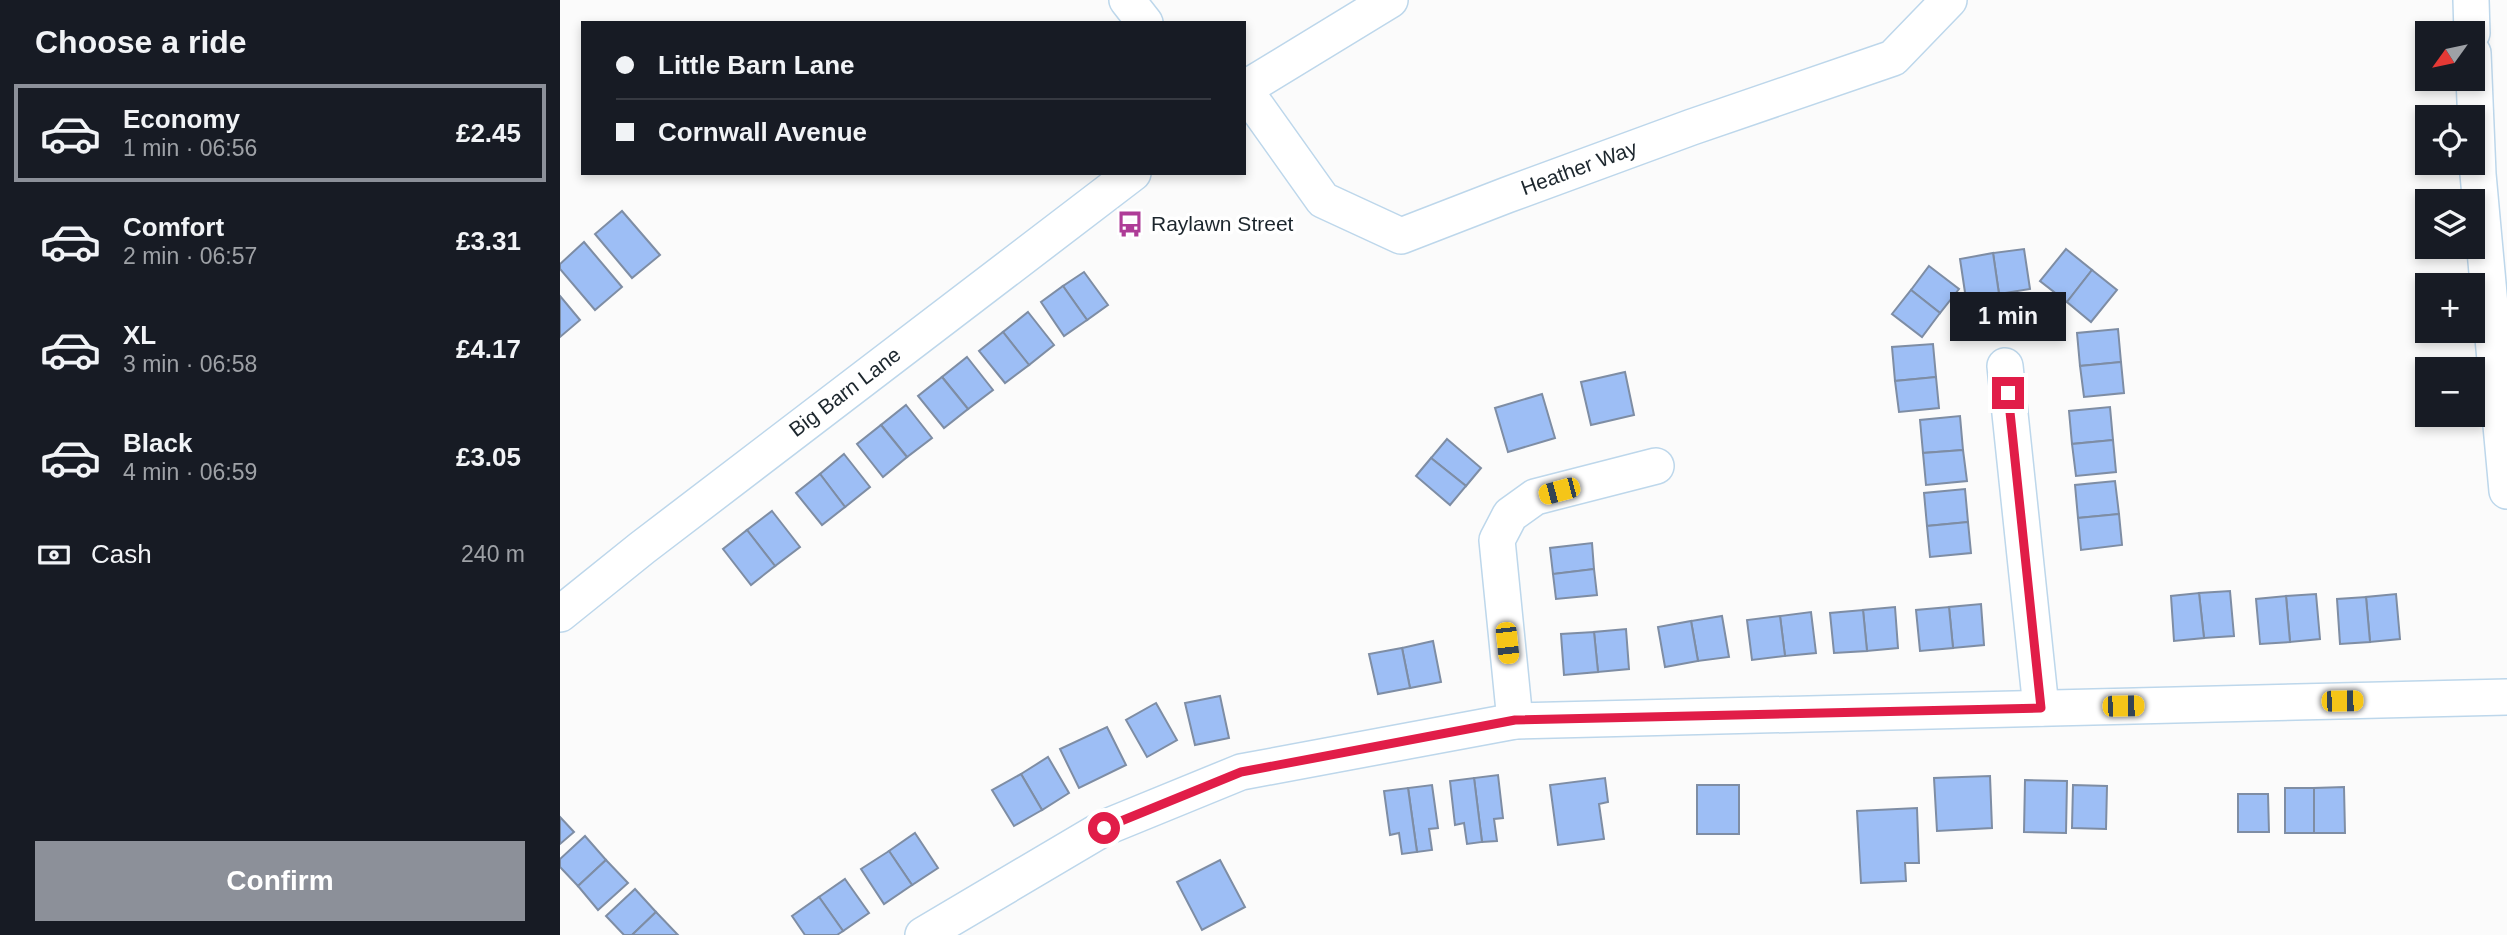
<!DOCTYPE html>
<html lang="en">
<head>
<meta charset="utf-8">
<style>
	:root { --surface:#171b24; --page:#20242c; --text:#f1f3f6; --muted:#9ea1a6; --line:#363941; --accent:#8c9099 }
	body { margin:0; font-family:Arial,sans-serif; background:var(--page); color:var(--text); height:100vh; display:flex; flex-direction:column; font-size:26px; white-space:nowrap }
	* { box-sizing:border-box; margin:0 }
	p { font-size:23px; color:var(--muted) }
	.icon { flex:none; width:38px; height:38px; fill:none; stroke:currentColor; stroke-width:2; stroke-linecap:round; stroke-linejoin:round }
	.map { position:relative; flex:1; overflow:hidden }
	.sheet { display:flex; flex-direction:column; background:var(--surface); width:560px }
	.sheet>* { flex:none }
	.hud { position:absolute; left:21px; top:21px; width:665px; height:154px; border-radius:0px; box-shadow:0 4px 10px #0003; display:grid; align-content:center; height:154px; padding:0 35px; background:var(--surface) }
	.needle { width:46px; rotate:237deg }
	.controls { position:absolute; left:1855px; top:21px; display:grid; gap:14px }
	.controls a { display:grid; place-items:center; width:70px; height:70px; border-radius:0px; background:var(--surface); box-shadow:0 4px 10px #0003; font-size:35px }
	.end { position:absolute; width:32px; height:32px; margin:-16px; border:9px solid #e11d48; background:#fff; box-shadow:0 0 0 4px #fff }
	.from { border-radius:50% }
	.bubble { position:absolute; height:49px; border-radius:0px; background:var(--surface); box-shadow:0 4px 10px #0003; font-size:23px; font-weight:800; line-height:49px; text-align:center }
	.car { position:absolute; width:21px; height:42px; margin:-21px -10px; border-radius:9px; box-shadow:0 0 5px 2px #0007; background:linear-gradient(#f5c518 24%,#345 0 40%,#f5c518 0 76%,#345 0 86%,#f5c518 0) }
	.hud b { display:flex; align-items:center; gap:24px; height:66px; font-size:26px }
	.hud b+b { border-top:2px solid var(--line) }
	.hud i { width:18px; height:18px; background:var(--text) }
	ul { padding:0; list-style:none }
	li { display:flex; align-items:center; gap:21px; height:98px; margin:0 14px 10px; padding:0 21px; border:4px solid transparent; border-radius:0px }
	li div { flex:1 }
	li b { display:block; font-size:26px }
	li em { font-style:normal; font-weight:800 }
	li.active { border-color:var(--accent) }
	li>.icon { width:63px; height:63px; stroke-width:1.5 }
	h2 { padding:0 35px; font-size:32px; line-height:84px }
	.pay { display:flex; align-items:center; gap:18px; height:77px; padding:0 35px; font-size:26px }
	.pay p { margin-inline-start:auto }
	.action { display:flex; gap:14px; margin-top:auto; padding:14px 35px }
	.action a { flex:1; height:80px; border-radius:0px; background:var(--accent); color:#fff; font-size:28px; font-weight:800; line-height:80px; text-align:center }
	main { display:flex; flex:1; min-height:0 }
	.map>svg:first-child { display:block }
	.building { fill:#9dbef5; stroke:#7e8da4; stroke-width:2 }
	.lines { fill:none; stroke-linecap:round; stroke-linejoin:round }
	.street-casing { stroke:#bdd7eb; stroke-width:38 }
	.street { stroke:#fff; stroke-width:35 }
	.route { stroke:#e11d48; stroke-width:9 }
	.labels { text-anchor:middle; stroke-width:7; stroke-linejoin:round; paint-order:stroke }
	.street-label { font-size:21px; fill:#1c262d; stroke:#fff }
	.poi-label { font-size:21px; fill:#1c262d; stroke:#fff; text-anchor:start }
</style>
</head>
<body>
<main>
<section class="sheet">
<h2>Choose a ride</h2>
<ul>
<li class="active"><svg class="icon" aria-label="car" viewBox="0 0 24 24"><path d="M5 17H2v-5l4-1 3-4h7l3 4 3 1v5h-3M9 17h6M6 11h13"/><circle cx="7" cy="17" r="2"/><circle cx="17" cy="17" r="2"/></svg><div><b>Economy</b><p>1 min · 06:56</p></div><em>£2.45</em></li>
<li><svg class="icon" aria-label="car" viewBox="0 0 24 24"><path d="M5 17H2v-5l4-1 3-4h7l3 4 3 1v5h-3M9 17h6M6 11h13"/><circle cx="7" cy="17" r="2"/><circle cx="17" cy="17" r="2"/></svg><div><b>Comfort</b><p>2 min · 06:57</p></div><em>£3.31</em></li>
<li><svg class="icon" aria-label="car" viewBox="0 0 24 24"><path d="M5 17H2v-5l4-1 3-4h7l3 4 3 1v5h-3M9 17h6M6 11h13"/><circle cx="7" cy="17" r="2"/><circle cx="17" cy="17" r="2"/></svg><div><b>XL</b><p>3 min · 06:58</p></div><em>£4.17</em></li>
<li><svg class="icon" aria-label="car" viewBox="0 0 24 24"><path d="M5 17H2v-5l4-1 3-4h7l3 4 3 1v5h-3M9 17h6M6 11h13"/><circle cx="7" cy="17" r="2"/><circle cx="17" cy="17" r="2"/></svg><div><b>Black</b><p>4 min · 06:59</p></div><em>£3.05</em></li>
</ul>
<div class="pay"><svg class="icon" aria-label="cash" viewBox="0 0 24 24"><path d="M3 7h18v10H3z"/><circle cx="12" cy="12" r="2"/></svg>Cash<p>240 m</p></div>
<div class="action"><a>Confirm</a></div>
</section>
<div class="map">
<svg width="1947" height="935" viewBox="0 0 1947 935">
	<rect width="100%" height="100%" fill="#fbfbfb"/>
	<!-- building -->
	<g class="building">
		<path d="M62 211 100 255 72 278 35 234Z"/>
		<path d="M24 242 62 287 35 310 0 269V264Z"/>
		<path d="M1464 249 1470 289 1439 294 1433 253Z"/>
		<path d="M1506 249 1532 270 1507 302 1480 281Z"/>
		<path d="M1433 253 1439 294 1406 299 1400 259Z"/>
		<path d="M1369 266 1399 289 1380 313 1351 290Z"/>
		<path d="M1532 270 1557 290 1531 322 1507 302Z"/>
		<path d="M524 272 548 305 527 320 503 286Z"/>
		<path d="M503 286 527 320 504 336 481 302Z"/>
		<path d="M1351 290 1380 313 1362 337 1332 314Z"/>
		<path d="M0 296 20 320 0 337Z"/>
		<path d="M468 312 494 345 469 365 443 332Z"/>
		<path d="M1558 329 1561 362 1520 366 1517 333Z"/>
		<path d="M443 332 469 365 445 383 419 351Z"/>
		<path d="M1373 344 1376 377 1335 381 1332 347Z"/>
		<path d="M407 357 433 390 408 409 382 377Z"/>
		<path d="M1561 362 1564 393 1524 397 1520 366Z"/>
		<path d="M1065 372 1074 415 1031 425 1021 382Z"/>
		<path d="M382 377 408 409 384 428 358 396Z"/>
		<path d="M1376 377 1379 408 1339 412 1335 381Z"/>
		<path d="M982 394 995 438 948 452 935 408Z"/>
		<path d="M346 405 372 438 347 457 321 425Z"/>
		<path d="M1550 407 1553 440 1512 444 1509 411Z"/>
		<path d="M1400 416 1403 450 1363 453 1360 420Z"/>
		<path d="M321 425 347 457 323 477 297 444Z"/>
		<path d="M887 439 921 468 906 486 871 458Z"/>
		<path d="M1553 440 1556 472 1516 476 1512 444Z"/>
		<path d="M1403 450 1407 481 1366 485 1363 453Z"/>
		<path d="M284 454 310 487 285 507 260 474Z"/>
		<path d="M871 458 906 486 890 505 856 476Z"/>
		<path d="M260 474 285 507 262 525 236 493Z"/>
		<path d="M1555 481 1559 514 1518 518 1515 485Z"/>
		<path d="M1405 489 1408 522 1367 526 1364 493Z"/>
		<path d="M212 511 240 547 215 566 187 530Z"/>
		<path d="M1559 514 1562 545 1521 550 1518 518Z"/>
		<path d="M1408 522 1411 553 1370 557 1367 526Z"/>
		<path d="M187 530 215 566 191 585 163 549Z"/>
		<path d="M1032 543 1034 569 993 574 990 548Z"/>
		<path d="M1034 569 1037 595 996 599 993 574Z"/>
		<path d="M1670 591 1674 636 1644 638 1639 593Z"/>
		<path d="M1639 593 1644 638 1614 641 1611 596Z"/>
		<path d="M1756 594 1760 639 1730 642 1726 596Z"/>
		<path d="M1836 594 1840 639 1810 642 1806 597Z"/>
		<path d="M1726 596 1730 642 1700 644 1696 599Z"/>
		<path d="M1806 597 1810 642 1780 644 1777 599Z"/>
		<path d="M1421 604 1424 645 1393 648 1389 607Z"/>
		<path d="M1335 607 1338 648 1307 651 1303 610Z"/>
		<path d="M1389 607 1393 648 1360 651 1356 610Z"/>
		<path d="M1303 610 1307 651 1274 653 1270 613Z"/>
		<path d="M1251 612 1256 653 1225 656 1220 616Z"/>
		<path d="M1162 616 1169 657 1138 661 1131 621Z"/>
		<path d="M1220 616 1225 656 1192 660 1187 620Z"/>
		<path d="M1131 621 1138 661 1105 667 1098 627Z"/>
		<path d="M1066 629 1069 669 1038 672 1034 632Z"/>
		<path d="M1034 632 1038 672 1004 675 1001 634Z"/>
		<path d="M873 641 881 682 850 688 842 648Z"/>
		<path d="M842 648 850 688 818 694 809 654Z"/>
		<path d="M660 696 669 738 635 745 625 703Z"/>
		<path d="M596 703 617 740 587 757 566 720Z"/>
		<path d="M547 727 566 765 519 788 500 749Z"/>
		<path d="M488 757 509 793 482 810 461 774Z"/>
		<path d="M461 774 482 810 454 826 432 790Z"/>
		<path d="M938 775 943 818 934 819 937 841 922 842 914 778Z"/>
		<path d="M1430 776 1432 828 1377 831 1374 778Z"/>
		<path d="M914 778 922 842 907 844 904 823 895 825 890 781Z"/>
		<path d="M1045 778 1048 802 1039 804 1044 839 998 845 990 785Z"/>
		<path d="M1465 780 1507 781 1506 833 1464 832Z"/>
		<path d="M872 785 878 828 869 829 872 850 857 852 848 788Z"/>
		<rect x="1137" y="785" width="42" height="49"/>
		<path d="M1513 785 1547 786 1546 829 1512 828Z"/>
		<path d="M1784 787 1785 833H1754V788Z"/>
		<path d="M848 788 857 852 842 854 839 833 830 835 824 791Z"/>
		<rect x="1725" y="788" width="29" height="45"/>
		<path d="M1678 794H1708L1709 832H1678Z"/>
		<path d="M1357 808 1359 863H1345L1346 881 1301 883 1297 811Z"/>
		<path d="M0 817 14 832 0 844Z"/>
		<path d="M355 833 378 868 352 885 329 851Z"/>
		<path d="M25 836 46 860 18 886 0 867V859Z"/>
		<path d="M329 851 352 885 324 904 301 869Z"/>
		<path d="M46 860 68 883 38 910 18 886Z"/>
		<path d="M660 860 685 907 642 930 617 882Z"/>
		<path d="M285 879 309 913 283 931 259 897Z"/>
		<path d="M75 889 96 912 72 935H64L46 916Z"/>
		<path d="M259 897 283 931 277 935H245L232 916Z"/>
		<path d="M96 912 118 935H72Z"/>
	</g>
	<g class="lines">
		<!-- street casing -->
		<g class="street-casing">
			<g id="street">
				<path d="M567 0 585 23"/>
				<path d="M830 0 684 89 763 200 841 236 947 195 1132 127 1333 58 1389 0"/>
				<path d="M1911 0 1912 33"/>
				<path d="M1913 53 1918 174 1947 491"/>
				<path d="M1445 366 1481 708"/>
				<path d="M0 614 82 548 573 173"/>
				<path d="M955 721 937 540 950 515 975 497 1096 466"/>
				<path d="M363 935 544 828 681 772 955 721 1947 697"/>
			</g>
		</g>
		<!-- street -->
		<use href="#street" class="street"/>
	</g>
	<g class="lines">
		<!-- route -->
		<path class="route" d="M544 828 681 772 955 720 1481 708 1448 393"/>
	</g>
	<!-- icons -->
	<defs>
		<g id="bus-bare" transform="scale(2.1)"><path d="M-5-6H5V4H4V6H2V4H-2V6H-4V4H-5ZM-3.5-4V0h7V-4ZM-3.5 1.2v1.5H-2V1.2ZM2 1.2v1.5H3.5V1.2Z" fill="#ae3c97" stroke="#fff" stroke-width="2.5" paint-order="stroke"/></g>
	</defs>
	<g fill-rule="evenodd">
		<use href="#bus-bare" x="570" y="224"/>
	</g>
	<g class="labels">
		<!-- street labels -->
		<g class="street-label">
			<text transform="translate(1019 168) rotate(-20)" y="7">Heather Way</text>
			<text transform="translate(285 392) rotate(-37)" y="7">Big Barn Lane</text>
		</g>
		<!-- poi labels -->
		<g class="poi-label">
			<text x="591" y="231">Raylawn Street</text>
		</g>
	</g>
</svg>
<div class="controls">
<a><svg class="needle" viewBox="-14 -14 28 28"><path d="M0-13l5 13h-10z" fill="#e53935"/><path d="M0 13l5-13h-10z" fill="#9ea1a6"/></svg></a>
<a><svg class="icon" aria-label="locate" viewBox="0 0 24 24"><circle cx="12" cy="12" r="6"/><path d="M12 2v4M12 18v4M2 12h4M18 12h4"/></svg></a>
<a><svg class="icon" aria-label="layers" viewBox="0 0 24 24"><path d="M12 4l9 5-9 5-9-5zM3 14l9 5 9-5"/></svg></a>
<a>+</a>
<a>−</a>
</div>
<i class="end from" style="left:544px;top:828px"></i>
<i class="end" style="left:1448px;top:393px"></i>
<div class="bubble" style="left:1390px;top:292px;width:116px">1 min</div>
<i class="car" style="left:999px;top:491px;rotate:255deg"></i>
<i class="car" style="left:947px;top:643px;rotate:174deg"></i>
<i class="car" style="left:1782px;top:701px;rotate:89deg"></i>
<i class="car" style="left:1563px;top:706px;rotate:89deg"></i>
<div class="hud">
<b><i class="from"></i>Little Barn Lane</b>
<b><i></i>Cornwall Avenue</b>
</div>
</div>
</main>
</body>
</html>
